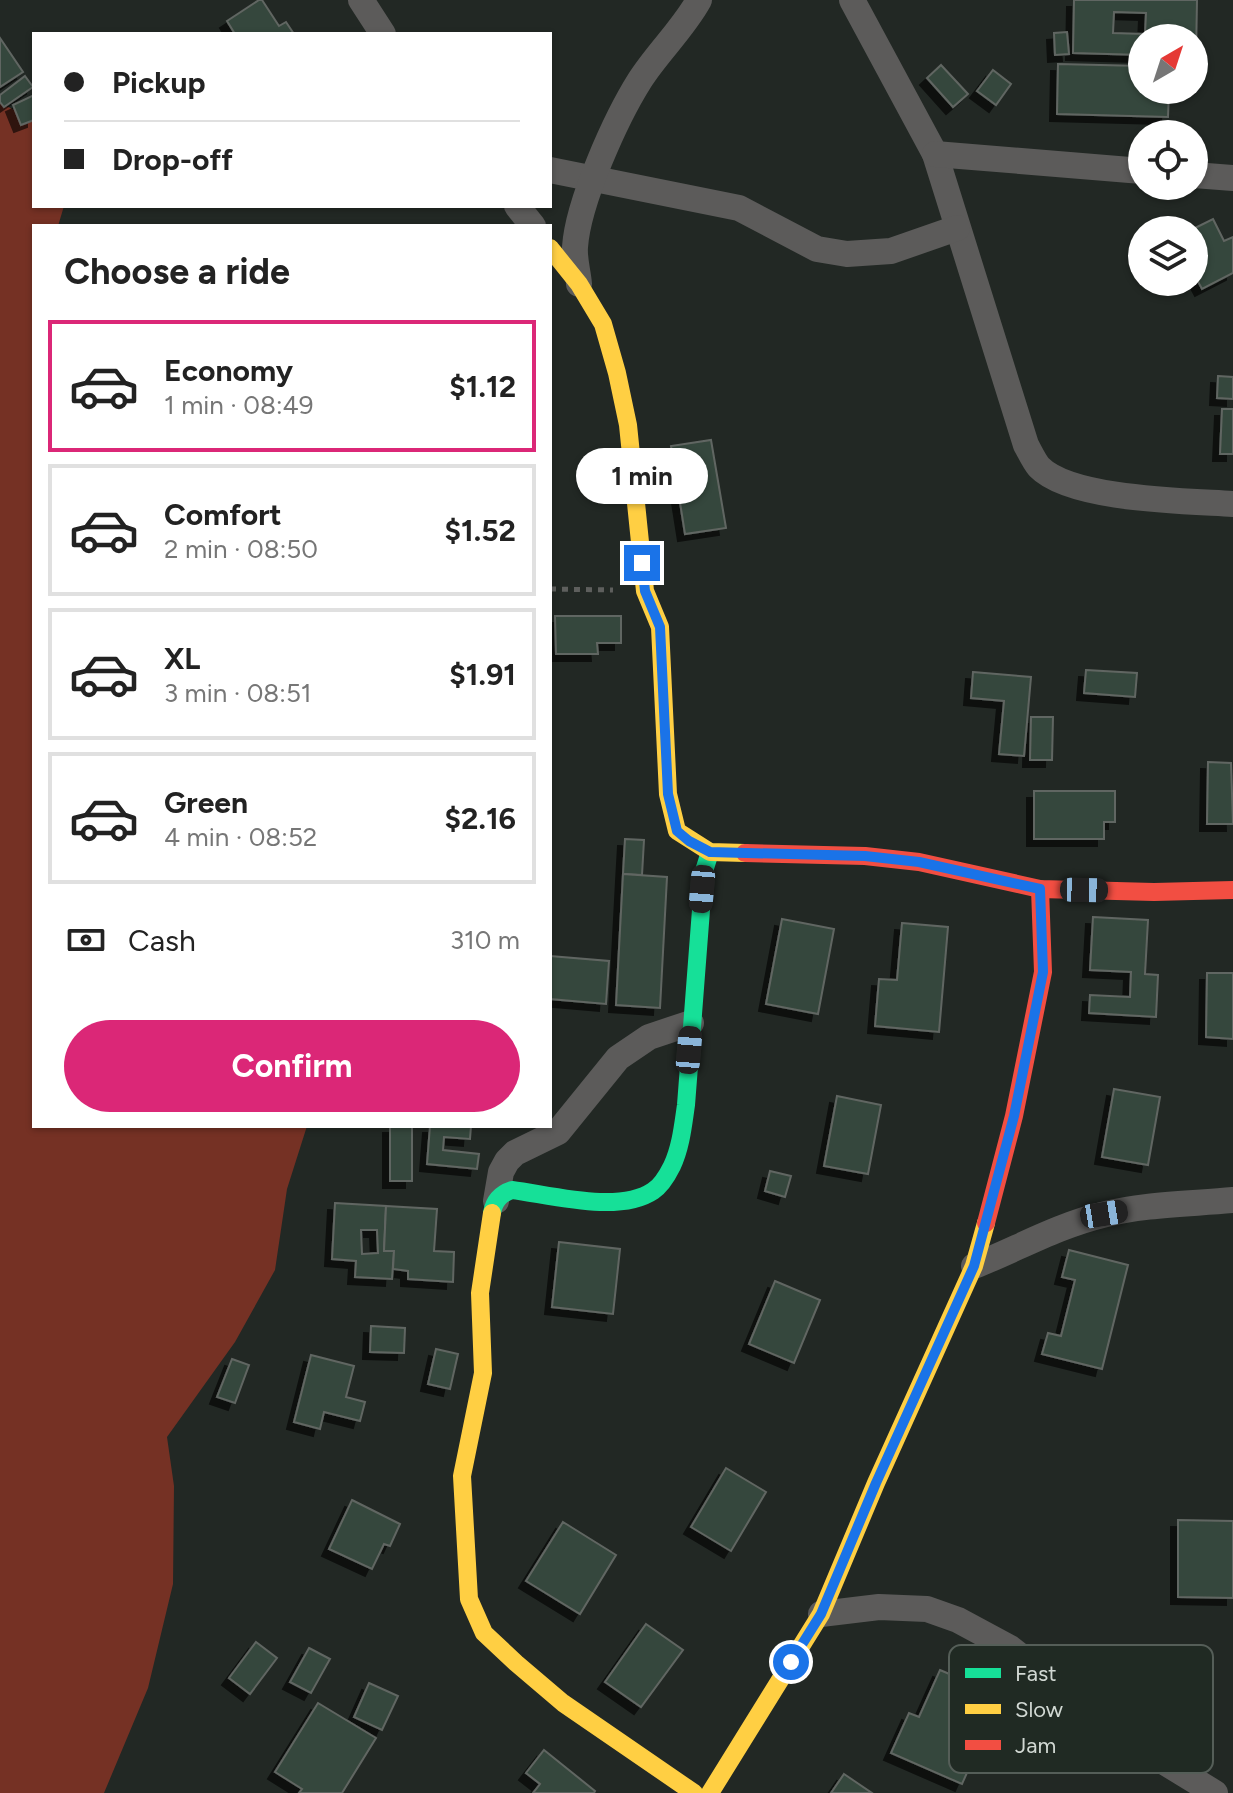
<!DOCTYPE html>
<html lang="en">
<head>
<meta charset="utf-8">
<style>
	:root { --surface:#fff; --page:#f6f6f6; --text:#222; --muted:#767676; --line:#e0e0e0; --accent:#db2777 }
	body { margin:0; font-family:Figtree,sans-serif; background:var(--page); color:var(--text); height:100vh; display:flex; flex-direction:column; font-size:30px; white-space:nowrap }
	* { box-sizing:border-box; margin:0 }
	p { font-size:26px; color:var(--muted) }
	.icon { flex:none; width:44px; height:44px; fill:none; stroke:currentColor; stroke-width:2; stroke-linecap:round; stroke-linejoin:round }
	.map { position:relative; flex:1; overflow:hidden }
	.side { position:absolute; left:32px; top:224px; width:520px; height:904px; display:flex; flex-direction:column; background:var(--surface); border-radius:0px; box-shadow:0 2px 6px #0004 }
	.side>* { flex:none }
	.hud { position:absolute; left:32px; top:32px; width:520px; height:176px; border-radius:0px; box-shadow:0 2px 6px #0004; display:grid; align-content:center; height:176px; padding:0 32px; background:var(--surface) }
	.needle { width:52px; rotate:39deg }
	.buttons { position:absolute; left:1128px; top:24px; display:grid; gap:16px }
	.buttons a { display:grid; place-items:center; width:80px; height:80px; border-radius:50%; background:var(--surface); box-shadow:0 2px 6px #0004; font-size:40px }
	.end { position:absolute; width:36px; height:36px; margin:-18px; border:10px solid #1a73e8; background:#fff; box-shadow:0 0 0 4px #fff }
	.from { border-radius:50% }
	.bubble { position:absolute; height:56px; border-radius:28px; background:var(--surface); box-shadow:0 2px 6px #0004; font-size:26px; font-weight:700; line-height:56px; text-align:center }
	.car { position:absolute; width:24px; height:48px; margin:-24px -12px; border-radius:10px; box-shadow:0 0 6px 2px #0007; background:linear-gradient(#222 24%,#8ab4d8 0 40%,#222 0 76%,#8ab4d8 0 86%,#222 0) }
	.hud b { display:flex; align-items:center; gap:28px; height:76px; font-size:30px }
	.hud b+b { border-top:2px solid var(--line) }
	.hud i { width:20px; height:20px; background:var(--text) }
	ul { padding:0; list-style:none }
	li { display:flex; align-items:center; gap:24px; height:132px; margin:0 16px 12px; padding:0 16px; border:4px solid var(--line); border-radius:0px }
	li div { flex:1 }
	li b { display:block; font-size:30px }
	li em { font-style:normal; font-weight:700 }
	li.current { border-color:var(--accent) }
	li>.icon { width:72px; height:72px; stroke-width:1.5 }
	h2 { padding:0 32px; font-size:36px; line-height:96px }
	.pay { display:flex; align-items:center; gap:20px; height:88px; padding:0 32px; font-size:30px }
	.pay p { margin-inline-start:auto }
	.button { display:flex; gap:16px; margin-top:auto; padding:16px 32px }
	.button a { flex:1; height:92px; border-radius:48px; background:var(--accent); color:#fff; font-size:32px; font-weight:700; line-height:92px; text-align:center }
	.map>svg:first-child { display:block }
	.green { fill:#753124 }
	.building { fill:#36473c; stroke:#616662; stroke-width:2; fill-rule:evenodd; filter:url(#shadow) }
	.lines { fill:none; stroke-linecap:round; stroke-linejoin:round }
	.path { stroke:#5e5f5d; stroke-width:5; stroke-dasharray:6 6; stroke-linecap:butt }
	.street { stroke:#5c5b5a; stroke-width:26 }
	.fast { stroke:#16e098; stroke-width:18 }
	.slow { stroke:#ffcf43; stroke-width:18 }
	.jam { stroke:#f24e42; stroke-width:18 }
	.route { stroke:#1a73e8; stroke-width:10 }
	.key { fill:#202a23; stroke:#555e58; stroke-width:2 }
	.key-label { font-size:22px; fill:#d1d8d3 }
</style>
</head>
<body>
<div class="map">
<svg width="1233" height="1793" viewBox="0 0 1233 1793">
	<defs>
		<filter id="shadow"><feDropShadow dx="-7" dy="7" stdDeviation="0" flood-color="#0009"/></filter>
	</defs>
	<rect width="100%" height="100%" fill="#222824"/>
	<!-- green -->
	<path class="green" d="M0 103 27 116 34 123V206H64L58 226H34V1126H307L287 1189 275 1270 235 1342 167 1437 174 1486 173 1584 148 1688 104 1793H0Z"/>
	<!-- building -->
	<g class="building">
		<path d="M259 0H262L279 26 286 22 294 34H235L227 21Z"/>
		<path d="M1074 0H1197L1196 56H1194V38H1142V55L1073 53ZM1114 12 1146 13 1145 34 1113 33Z"/>
		<path d="M1067 32 1069 54 1055 55 1054 33Z"/>
		<path d="M0 38 23 72 0 87Z"/>
		<path d="M1058 64 1142 66V90H1169L1168 117 1057 114Z"/>
		<path d="M941 65 968 94 953 107 927 78Z"/>
		<path d="M993 70 1011 84 996 105 977 91Z"/>
		<path d="M25 76 33 87 4 107 0 102V95Z"/>
		<path d="M34 95V120L21 125 13 105Z"/>
		<path d="M1213 219 1224 241 1233 237V273L1202 289 1194 274V230H1191Z"/>
		<path d="M1218 376 1233 377V399L1217 398Z"/>
		<path d="M1222 409H1233V454H1220Z"/>
		<path d="M711 440 726 528 685 534 671 446Z"/>
		<path d="M555 616H621V643H597L598 654H556Z"/>
		<path d="M1086 670 1137 673 1135 697 1084 693Z"/>
		<path d="M973 672 1031 677 1024 756 999 754 1004 701 971 698Z"/>
		<path d="M1031 717H1053L1052 760H1030Z"/>
		<path d="M1208 762 1231 763 1233 824H1207Z"/>
		<path d="M1034 791H1115V822H1104V839H1034Z"/>
		<path d="M625 839 644 840 642 875 623 874Z"/>
		<path d="M623 874 667 877 660 1008 616 1005Z"/>
		<path d="M1093 917 1148 920 1145 974 1158 975 1156 1017 1089 1013 1090 995 1130 997 1131 972 1090 970Z"/>
		<path d="M782 919 834 929 818 1014 766 1004Z"/>
		<path d="M902 923 948 927 939 1032 875 1026 879 979 897 980Z"/>
		<path d="M550 956 609 961 606 1004 550 999Z"/>
		<path d="M1207 973H1233V1039L1206 1037Z"/>
		<path d="M1114 1089 1160 1097 1148 1165 1102 1157Z"/>
		<path d="M837 1096 881 1105 868 1174 824 1166Z"/>
		<rect x="390" y="1126" width="22" height="55"/>
		<path d="M430 1126H471L470 1139 444 1137 443 1150 479 1154 477 1169 427 1164Z"/>
		<path d="M770 1171 791 1176 785 1197 765 1191Z"/>
		<path d="M335 1203 386 1206 384 1251H394L392 1279 355 1277 356 1261 332 1259ZM361 1230H377L378 1253 362 1254Z"/>
		<path d="M386 1206 437 1209 434 1251 454 1252 453 1282 408 1279V1271L393 1269 394 1251H384Z"/>
		<path d="M559 1242 620 1249 613 1314 552 1307Z"/>
		<path d="M1069 1250 1128 1265 1102 1369 1042 1354 1048 1333 1061 1336 1075 1280 1062 1277Z"/>
		<path d="M775 1281 820 1300 794 1363 749 1344Z"/>
		<path d="M371 1326 405 1328 404 1353 370 1352Z"/>
		<path d="M436 1349 458 1354 450 1389 428 1384Z"/>
		<path d="M311 1355 354 1366 346 1397 365 1402 360 1421 324 1412 320 1429 294 1422Z"/>
		<path d="M232 1359 249 1365 235 1403 217 1397Z"/>
		<path d="M726 1468 766 1492 731 1551 691 1527Z"/>
		<path d="M352 1500 400 1524 390 1546 384 1544 372 1569 329 1549Z"/>
		<path d="M1178 1520 1233 1521V1598L1178 1597Z"/>
		<path d="M563 1522 616 1555 580 1614 526 1581Z"/>
		<path d="M646 1624 683 1650 641 1707 605 1682Z"/>
		<path d="M256 1642 277 1658 250 1694 229 1678Z"/>
		<path d="M309 1648 330 1659 311 1693 290 1682Z"/>
		<path d="M940 1670 1001 1696 962 1784 891 1753 909 1713 919 1717Z"/>
		<path d="M369 1683 398 1696 382 1730 354 1717Z"/>
		<path d="M318 1703 376 1738 342 1793H299L302 1789 275 1772Z"/>
		<path d="M544 1750 595 1791 594 1793H533L540 1784 526 1773Z"/>
		<path d="M844 1774 872 1793H831Z"/>
	</g>
	<g class="lines">
		<!-- path -->
		<path class="path" d="M550 589 613 590"/>
		<!-- street -->
		<g class="street">
			<path d="M361 0 383 34"/>
			<path d="M852 0 935 154 1026 445C1030 452 1034 461 1039 467 1071 500 1187 501 1233 504"/>
			<path d="M935 154 1142 171"/>
			<path d="M550 170 739 208 817 249 847 254 891 251 957 228"/>
			<path d="M1194 175 1233 178"/>
			<path d="M517 206 533 226"/>
			<path d="M579 284C578 272 574 259 575 247 578 202 616 118 640 80 658 52 683 29 699 0"/>
			<path d="M496 1201 501 1172 507 1161 515 1153 558 1132 618 1058 649 1037 691 1023"/>
			<path d="M974 1266C1017 1249 1057 1226 1102 1215 1144 1204 1190 1204 1233 1200"/>
			<path d="M821 1614 879 1607 927 1609 958 1620 1010 1648 1125 1738 1215 1793"/>
		</g>
		<!-- fast -->
		<path class="fast" d="M492 1213C494 1201 500 1194 512 1190 551 1195 619 1214 653 1191 661 1186 668 1174 672 1166 681 1147 683 1125 686 1105L704 871 710 852"/>
		<!-- slow -->
		<g class="slow">
			<path d="M550 248 579 284 603 324 617 373 628 425 645 591 660 627 668 794 677 831 710 852 745 853"/>
			<path d="M492 1213 480 1293 483 1373 462 1476 469 1599 484 1633 516 1663 563 1703 694 1793"/>
			<path d="M710 1793 821 1614 876 1483 974 1266 986 1223"/>
		</g>
		<!-- jam -->
		<g class="jam">
			<path d="M745 853 865 856 919 862 1040 889 1154 892 1233 890"/>
			<path d="M986 1223 1014 1116 1043 972 1040 889"/>
		</g>
	</g>
	<g class="lines">
		<!-- route -->
		<path class="route" d="M642 563 645 591 660 627 668 794 677 831 689 841 710 852 865 856 919 862 1040 889 1043 972 1014 1116 974 1266 876 1483 821 1614 791 1662"/>
	</g>
	<!-- legend -->
	<rect x="949" y="1645" width="264" height="128" rx="12" class="key"/>
	<rect x="965" y="1668" width="36" height="10" fill="#16e098"/>
	<rect x="965" y="1704" width="36" height="10" fill="#ffcf43"/>
	<rect x="965" y="1740" width="36" height="10" fill="#f24e42"/>
	<g class="key-label">
		<text x="1015" y="1681">Fast</text>
		<text x="1015" y="1717">Slow</text>
		<text x="1015" y="1753">Jam</text>
	</g>
</svg>
<div class="buttons">
<a><svg class="needle" viewBox="-14 -14 28 28"><path d="M0-13l5 13h-10z" fill="#e53935"/><path d="M0 13l5-13h-10z" fill="#767676"/></svg></a>
<a><svg class="icon" aria-label="locate" viewBox="0 0 24 24"><circle cx="12" cy="12" r="6"/><path d="M12 2v4M12 18v4M2 12h4M18 12h4"/></svg></a>
<a><svg class="icon" aria-label="layers" viewBox="0 0 24 24"><path d="M12 4l9 5-9 5-9-5zM3 14l9 5 9-5"/></svg></a>
</div>
<i class="end from" style="left:791px;top:1662px"></i>
<i class="end" style="left:642px;top:563px"></i>
<div class="bubble" style="left:576px;top:448px;width:132px">1 min</div>
<i class="car" style="left:702px;top:889px;rotate:185deg"></i>
<i class="car" style="left:1084px;top:890px;rotate:91deg"></i>
<i class="car" style="left:689px;top:1050px;rotate:5deg"></i>
<i class="car" style="left:1104px;top:1214px;rotate:81deg"></i>
<div class="hud">
<b><i class="from"></i>Pickup</b>
<b><i></i>Drop-off</b>
</div>
<section class="side">
<h2>Choose a ride</h2>
<ul>
<li class="current"><svg class="icon" aria-label="car" viewBox="0 0 24 24"><path d="M5 17H2v-5l4-1 3-4h7l3 4 3 1v5h-3M9 17h6M6 11h13"/><circle cx="7" cy="17" r="2"/><circle cx="17" cy="17" r="2"/></svg><div><b>Economy</b><p>1 min · 08:49</p></div><em>$1.12</em></li>
<li><svg class="icon" aria-label="car" viewBox="0 0 24 24"><path d="M5 17H2v-5l4-1 3-4h7l3 4 3 1v5h-3M9 17h6M6 11h13"/><circle cx="7" cy="17" r="2"/><circle cx="17" cy="17" r="2"/></svg><div><b>Comfort</b><p>2 min · 08:50</p></div><em>$1.52</em></li>
<li><svg class="icon" aria-label="car" viewBox="0 0 24 24"><path d="M5 17H2v-5l4-1 3-4h7l3 4 3 1v5h-3M9 17h6M6 11h13"/><circle cx="7" cy="17" r="2"/><circle cx="17" cy="17" r="2"/></svg><div><b>XL</b><p>3 min · 08:51</p></div><em>$1.91</em></li>
<li><svg class="icon" aria-label="car" viewBox="0 0 24 24"><path d="M5 17H2v-5l4-1 3-4h7l3 4 3 1v5h-3M9 17h6M6 11h13"/><circle cx="7" cy="17" r="2"/><circle cx="17" cy="17" r="2"/></svg><div><b>Green</b><p>4 min · 08:52</p></div><em>$2.16</em></li>
</ul>
<div class="pay"><svg class="icon" aria-label="cash" viewBox="0 0 24 24"><path d="M3 7h18v10H3z"/><circle cx="12" cy="12" r="2"/></svg>Cash<p>310 m</p></div>
<div class="button"><a>Confirm</a></div>
</section>
</div>
</body>
</html>
